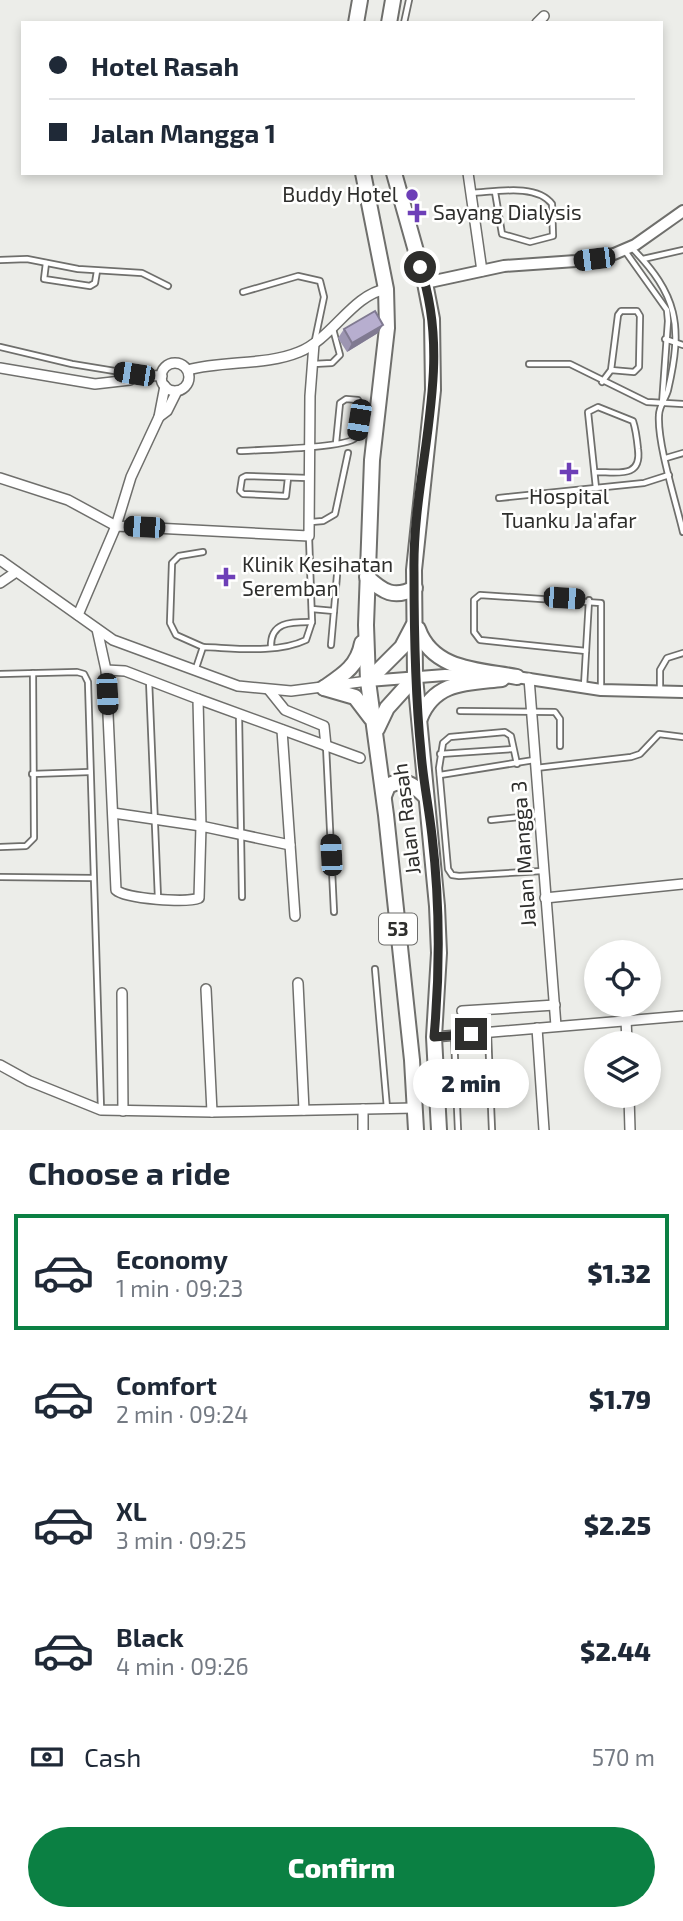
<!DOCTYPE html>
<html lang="en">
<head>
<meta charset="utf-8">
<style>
	:root { --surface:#fff; --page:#f2f2f3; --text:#1f2937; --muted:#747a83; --line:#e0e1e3; --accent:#0b8043 }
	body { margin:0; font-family:"Exo 2",sans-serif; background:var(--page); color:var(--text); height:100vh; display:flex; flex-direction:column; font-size:26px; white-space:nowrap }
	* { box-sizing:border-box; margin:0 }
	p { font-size:23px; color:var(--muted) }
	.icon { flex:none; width:38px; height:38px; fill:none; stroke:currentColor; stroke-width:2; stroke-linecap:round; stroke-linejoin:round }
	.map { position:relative; height:1130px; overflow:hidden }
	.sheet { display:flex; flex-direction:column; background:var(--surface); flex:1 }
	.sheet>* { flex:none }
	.guide { position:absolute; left:21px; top:21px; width:642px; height:154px; border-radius:0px; box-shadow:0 4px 10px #0003; display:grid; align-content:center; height:154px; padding:0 28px; background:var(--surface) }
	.tools { position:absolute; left:584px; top:940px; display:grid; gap:14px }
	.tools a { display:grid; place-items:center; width:77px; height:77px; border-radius:50%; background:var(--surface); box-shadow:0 4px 10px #0003; font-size:35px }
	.end { position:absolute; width:32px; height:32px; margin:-16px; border:9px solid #2e2e2c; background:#fff; box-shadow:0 0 0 4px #fff }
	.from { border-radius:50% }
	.bubble { position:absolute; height:49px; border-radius:24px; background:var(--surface); box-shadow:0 4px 10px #0003; font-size:23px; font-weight:800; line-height:49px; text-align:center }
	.car { position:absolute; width:21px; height:42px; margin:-21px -10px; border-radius:9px; box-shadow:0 0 5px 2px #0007; background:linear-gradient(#222 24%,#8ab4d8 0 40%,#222 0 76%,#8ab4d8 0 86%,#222 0) }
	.guide b { display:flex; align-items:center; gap:24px; height:66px; font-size:26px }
	.guide b+b { border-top:2px solid var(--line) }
	.guide i { width:18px; height:18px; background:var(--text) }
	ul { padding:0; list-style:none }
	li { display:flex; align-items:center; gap:21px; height:116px; margin:0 14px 10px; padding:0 14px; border:4px solid transparent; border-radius:0px }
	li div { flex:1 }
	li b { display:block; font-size:26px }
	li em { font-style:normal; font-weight:800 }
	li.selected { border-color:var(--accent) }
	li>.icon { width:63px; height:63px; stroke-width:1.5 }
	h2 { padding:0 28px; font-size:32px; line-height:84px }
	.pay { display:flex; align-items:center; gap:18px; height:77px; padding:0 28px; font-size:26px }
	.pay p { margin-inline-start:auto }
	.cta { display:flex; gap:14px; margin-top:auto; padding:14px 28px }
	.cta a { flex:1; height:80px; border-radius:42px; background:var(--accent); color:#fff; font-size:28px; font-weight:800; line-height:80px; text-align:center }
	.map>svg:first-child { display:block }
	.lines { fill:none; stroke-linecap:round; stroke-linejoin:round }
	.service-casing { stroke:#6f6f6c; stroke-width:8 }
	.minor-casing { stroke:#6f6f6c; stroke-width:12 }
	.tertiary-casing { stroke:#6f6f6c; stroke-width:14 }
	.trunk-casing { stroke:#6f6f6c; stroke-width:18 }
	.service { stroke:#fff; stroke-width:4.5 }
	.minor { stroke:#fff; stroke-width:9 }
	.tertiary { stroke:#fff; stroke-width:10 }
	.trunk { stroke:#fff; stroke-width:14 }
	.wall { fill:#9d96b2 }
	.shaded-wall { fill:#807a91 }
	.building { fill:#b7aecf; stroke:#807a91; stroke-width:2 }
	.route { stroke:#2e2e2c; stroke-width:9 }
	.poi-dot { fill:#6d3fb7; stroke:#fffffe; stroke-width:2.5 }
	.labels { text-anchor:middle; stroke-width:5; stroke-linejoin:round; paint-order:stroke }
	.shield { fill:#fffffe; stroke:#6d6d6b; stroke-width:2 }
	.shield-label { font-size:19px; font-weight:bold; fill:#2e2e2c }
	.poi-label { font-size:21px; fill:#2e2e2c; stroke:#fffffe; text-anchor:start }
	.street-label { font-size:21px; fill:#2e2e2c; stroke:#fffffe }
</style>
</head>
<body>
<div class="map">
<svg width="683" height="1130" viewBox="0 0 683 1130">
	<rect width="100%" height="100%" fill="#ecede9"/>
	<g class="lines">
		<!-- service casing -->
		<g class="service-casing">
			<g id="service">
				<path d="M404 23 409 0"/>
				<path d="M471 193C495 192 536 183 552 204L553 236 530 242 502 234 495 192"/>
				<path d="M631 247C678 295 683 325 668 390 666 398 659 406 659 415 657 443 676 502 683 532"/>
				<path d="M625 251 667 310 668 321 662 404"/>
				<path d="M643 259 683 250"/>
				<path d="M0 260 27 259 78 269 142 273 168 286"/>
				<path d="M46 263 44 279 90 286 95 283 97 271"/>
				<path d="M243 292 298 276 320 281 324 297 315 340"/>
				<path d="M665 339 683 345"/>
				<path d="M0 347 72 364 133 374"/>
				<path d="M313 364 332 363 340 355 333 329"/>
				<path d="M529 364H570L647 402 683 404"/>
				<path d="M602 382 611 370 618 315 621 311H637L640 316 639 367 634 372 611 370"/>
				<path d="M240 451C257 450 347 448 355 438 360 431 360 414 361 405L358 400 346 399 340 403 336 443"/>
				<path d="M666 458 683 453"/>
				<path d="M595 472C617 472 642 479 638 449 637 439 636 430 633 421L598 407 588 412 596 488"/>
				<path d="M288 478 286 496 243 494 240 491 242 478 246 476 308 478"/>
				<path d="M499 498 644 483 669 475"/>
				<path d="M311 522 323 521 335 514 348 453"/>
				<path d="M312 609 334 611 331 645"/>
				<path d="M334 611 337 575"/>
				<path d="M203 647 176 635 170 623 172 563 179 556 203 552"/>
				<path d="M271 647C270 621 292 622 312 622"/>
				<path d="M586 651 480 640 474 632V600L480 595 601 603V690"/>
				<path d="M195 671 203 647C234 648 277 654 306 640L312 622 309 537"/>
				<path d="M0 674 77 672 84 674 88 682 101 1109"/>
				<path d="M149 680 158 898"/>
				<path d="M584 686 589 600"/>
				<path d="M660 692V670L667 658 683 653"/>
				<path d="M460 711 555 712 560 719V746"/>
				<path d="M239 716 242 897"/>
				<path d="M326 746 334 912"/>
				<path d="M440 754 513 749"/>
				<path d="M517 764 511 736 505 732 450 737 443 743 439 768 448 869 452 875 459 876 542 871"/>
				<path d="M536 768 631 757 640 754 659 734 683 737"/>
				<path d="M32 774 89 772"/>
				<path d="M440 775 534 760"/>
				<path d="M491 820 538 815"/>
				<path d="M0 847 26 846 34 838 33 673"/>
				<path d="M0 877 93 878"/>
				<path d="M375 969 387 1108"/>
				<path d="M488 1033 492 1130"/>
				<path d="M454 1036 458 1130"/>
			</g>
		</g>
		<!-- minor casing -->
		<g class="minor-casing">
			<g id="minor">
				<path d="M537 23 544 16"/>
				<path d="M468 173 482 271"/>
				<circle cx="175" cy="377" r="14"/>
				<path d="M0 368 95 384 130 380 134 375 162 376"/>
				<path d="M188 370C224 360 265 366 299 352 332 339 352 295 386 289"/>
				<path d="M159 417 167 411 177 391"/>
				<path d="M0 478 68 500 116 526 309 536 310 396 314 344"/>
				<path d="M0 560 113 640 238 686 291 691 368 681"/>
				<path d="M0 583 16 572"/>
				<path d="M78 615 116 526 131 477 159 417 165 386"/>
				<path d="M97 629 106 670 116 890C126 899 187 903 199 898L201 826 290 845"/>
				<path d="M106 670 125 671 198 699 201 826 113 813"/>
				<path d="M529 678 556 1026"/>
				<path d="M269 690 285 710 324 726 326 746"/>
				<path d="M198 699 360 758"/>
				<path d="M282 730 295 916"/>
				<path d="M545 898 683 884"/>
				<path d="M298 983 304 1110"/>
				<path d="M206 989 212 1112"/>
				<path d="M122 993 123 1111"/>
				<path d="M462 1011 555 1005"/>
				<path d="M626 1019 627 1043"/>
				<path d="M537 1028 544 1130"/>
				<path d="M434 1037 683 1016"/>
				<path d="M0 1065 29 1081 101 1110 212 1112 415 1108"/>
				<path d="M629 1096 630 1130"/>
				<path d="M363 1109V1130"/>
			</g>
		</g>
		<!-- tertiary casing -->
		<g class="tertiary-casing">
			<g id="tertiary">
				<path d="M425 283 504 266 576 261 614 254 635 245 683 211"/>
				<path d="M510 676 601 690 683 692"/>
				<path d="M368 681 445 675 480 676"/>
			</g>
		</g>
		<!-- trunk casing -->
		<g class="trunk-casing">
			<g id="trunk">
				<path d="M356 23 360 0"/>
				<path d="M389 23 393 0"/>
				<path d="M363 173 386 289 387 328 372 460 366 625 368 681 386 815 412 1060 416 1130"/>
				<path d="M394 173 425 283 432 319 433 390 414 570 415 677 437 906 439 953 434 1037 439 1130"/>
				<path d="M367 577C383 592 394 599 415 588"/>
				<path d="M418 629C433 671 480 670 517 677"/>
				<path d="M368 681 402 647 413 626"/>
				<path d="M324 688C343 675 358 666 362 643"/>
				<path d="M324 688 355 697 371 718"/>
				<path d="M420 718C435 681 467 683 502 679"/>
				<path d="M377 729 387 708 415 677"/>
				<path d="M384 796 388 786C403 777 414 785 425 796"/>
			</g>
		</g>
		<!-- service -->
		<use href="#service" class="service"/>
		<!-- minor -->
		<use href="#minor" class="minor"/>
		<!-- tertiary -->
		<use href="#tertiary" class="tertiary"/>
		<!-- trunk -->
		<use href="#trunk" class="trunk"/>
	</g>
	<!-- wall -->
	<path class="wall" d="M344 329 378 333 347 352 338 338Z"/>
	<!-- shaded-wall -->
	<path class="shaded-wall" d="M383 325 378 333 347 352 352 343Z"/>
	<!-- building -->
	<path class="building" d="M375 311 383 325 352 343 344 329Z"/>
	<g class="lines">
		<!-- route -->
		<path class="route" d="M420 267C455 368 412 470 414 572 414 632 415 692 421 752 423 780 429 808 432 836 440 903 440 970 434 1037L471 1034"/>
	</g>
	<!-- markers -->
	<g class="poi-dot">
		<circle cx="412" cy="195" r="7"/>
		<path d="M413.5 202.5h7v7h7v7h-7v7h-7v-7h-7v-7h7z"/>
		<path d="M565.5 461.5h7v7h7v7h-7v7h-7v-7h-7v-7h7z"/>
		<path d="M222.5 566.5h7v7h7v7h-7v7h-7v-7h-7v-7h7z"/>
	</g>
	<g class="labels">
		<!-- shield labels -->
		<rect class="shield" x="379" y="913.5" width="38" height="31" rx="5"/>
		<g class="shield-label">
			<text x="398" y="936">53</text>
		</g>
		<!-- poi labels -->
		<g class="poi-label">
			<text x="398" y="202" text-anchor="end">Buddy Hotel</text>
			<text x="433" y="220">Sayang Dialysis</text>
			<text x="569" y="504" text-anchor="middle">Hospital<tspan x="569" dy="24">Tuanku Ja'afar</tspan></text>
			<text x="242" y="572">Klinik Kesihatan<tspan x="242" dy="24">Seremban</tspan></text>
		</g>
		<!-- street labels -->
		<g class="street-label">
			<text transform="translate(407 819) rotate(-97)" y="7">Jalan Rasah</text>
			<text transform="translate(524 854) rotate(-94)" y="7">Jalan Mangga 3</text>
		</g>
	</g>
</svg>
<div class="tools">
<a><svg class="icon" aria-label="locate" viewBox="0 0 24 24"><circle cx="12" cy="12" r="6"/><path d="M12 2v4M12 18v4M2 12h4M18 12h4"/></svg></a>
<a><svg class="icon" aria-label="layers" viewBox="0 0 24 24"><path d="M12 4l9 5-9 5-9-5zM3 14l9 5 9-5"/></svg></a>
</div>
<i class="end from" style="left:420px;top:267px"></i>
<i class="end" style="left:471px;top:1034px"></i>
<div class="bubble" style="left:413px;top:1059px;width:116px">2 min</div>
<i class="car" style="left:594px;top:259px;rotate:263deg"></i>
<i class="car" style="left:134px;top:374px;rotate:279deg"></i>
<i class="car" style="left:359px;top:420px;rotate:189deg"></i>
<i class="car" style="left:144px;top:527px;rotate:273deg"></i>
<i class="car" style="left:564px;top:598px;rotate:94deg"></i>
<i class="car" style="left:107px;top:694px;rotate:177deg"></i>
<i class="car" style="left:331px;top:855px;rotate:357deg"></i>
<div class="guide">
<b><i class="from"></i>Hotel Rasah</b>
<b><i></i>Jalan Mangga 1</b>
</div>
</div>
<section class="sheet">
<h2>Choose a ride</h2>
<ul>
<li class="selected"><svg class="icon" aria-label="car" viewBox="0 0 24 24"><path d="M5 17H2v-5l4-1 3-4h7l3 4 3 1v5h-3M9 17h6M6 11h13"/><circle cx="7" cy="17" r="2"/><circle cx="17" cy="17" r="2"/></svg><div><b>Economy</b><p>1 min · 09:23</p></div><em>$1.32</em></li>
<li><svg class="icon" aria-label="car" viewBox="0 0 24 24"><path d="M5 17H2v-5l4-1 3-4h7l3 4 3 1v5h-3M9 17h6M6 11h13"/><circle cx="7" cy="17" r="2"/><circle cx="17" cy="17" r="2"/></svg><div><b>Comfort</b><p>2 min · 09:24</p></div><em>$1.79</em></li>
<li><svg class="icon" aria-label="car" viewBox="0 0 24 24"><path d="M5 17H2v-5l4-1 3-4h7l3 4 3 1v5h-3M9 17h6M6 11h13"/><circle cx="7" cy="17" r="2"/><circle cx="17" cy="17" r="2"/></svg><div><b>XL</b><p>3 min · 09:25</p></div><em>$2.25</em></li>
<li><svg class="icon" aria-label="car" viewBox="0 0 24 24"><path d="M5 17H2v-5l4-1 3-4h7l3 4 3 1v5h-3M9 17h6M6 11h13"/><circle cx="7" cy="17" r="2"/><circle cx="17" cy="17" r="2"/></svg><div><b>Black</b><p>4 min · 09:26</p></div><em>$2.44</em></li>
</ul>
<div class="pay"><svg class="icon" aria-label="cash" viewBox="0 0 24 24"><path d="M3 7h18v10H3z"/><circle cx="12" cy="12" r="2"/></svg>Cash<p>570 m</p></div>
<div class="cta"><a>Confirm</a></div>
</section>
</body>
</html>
